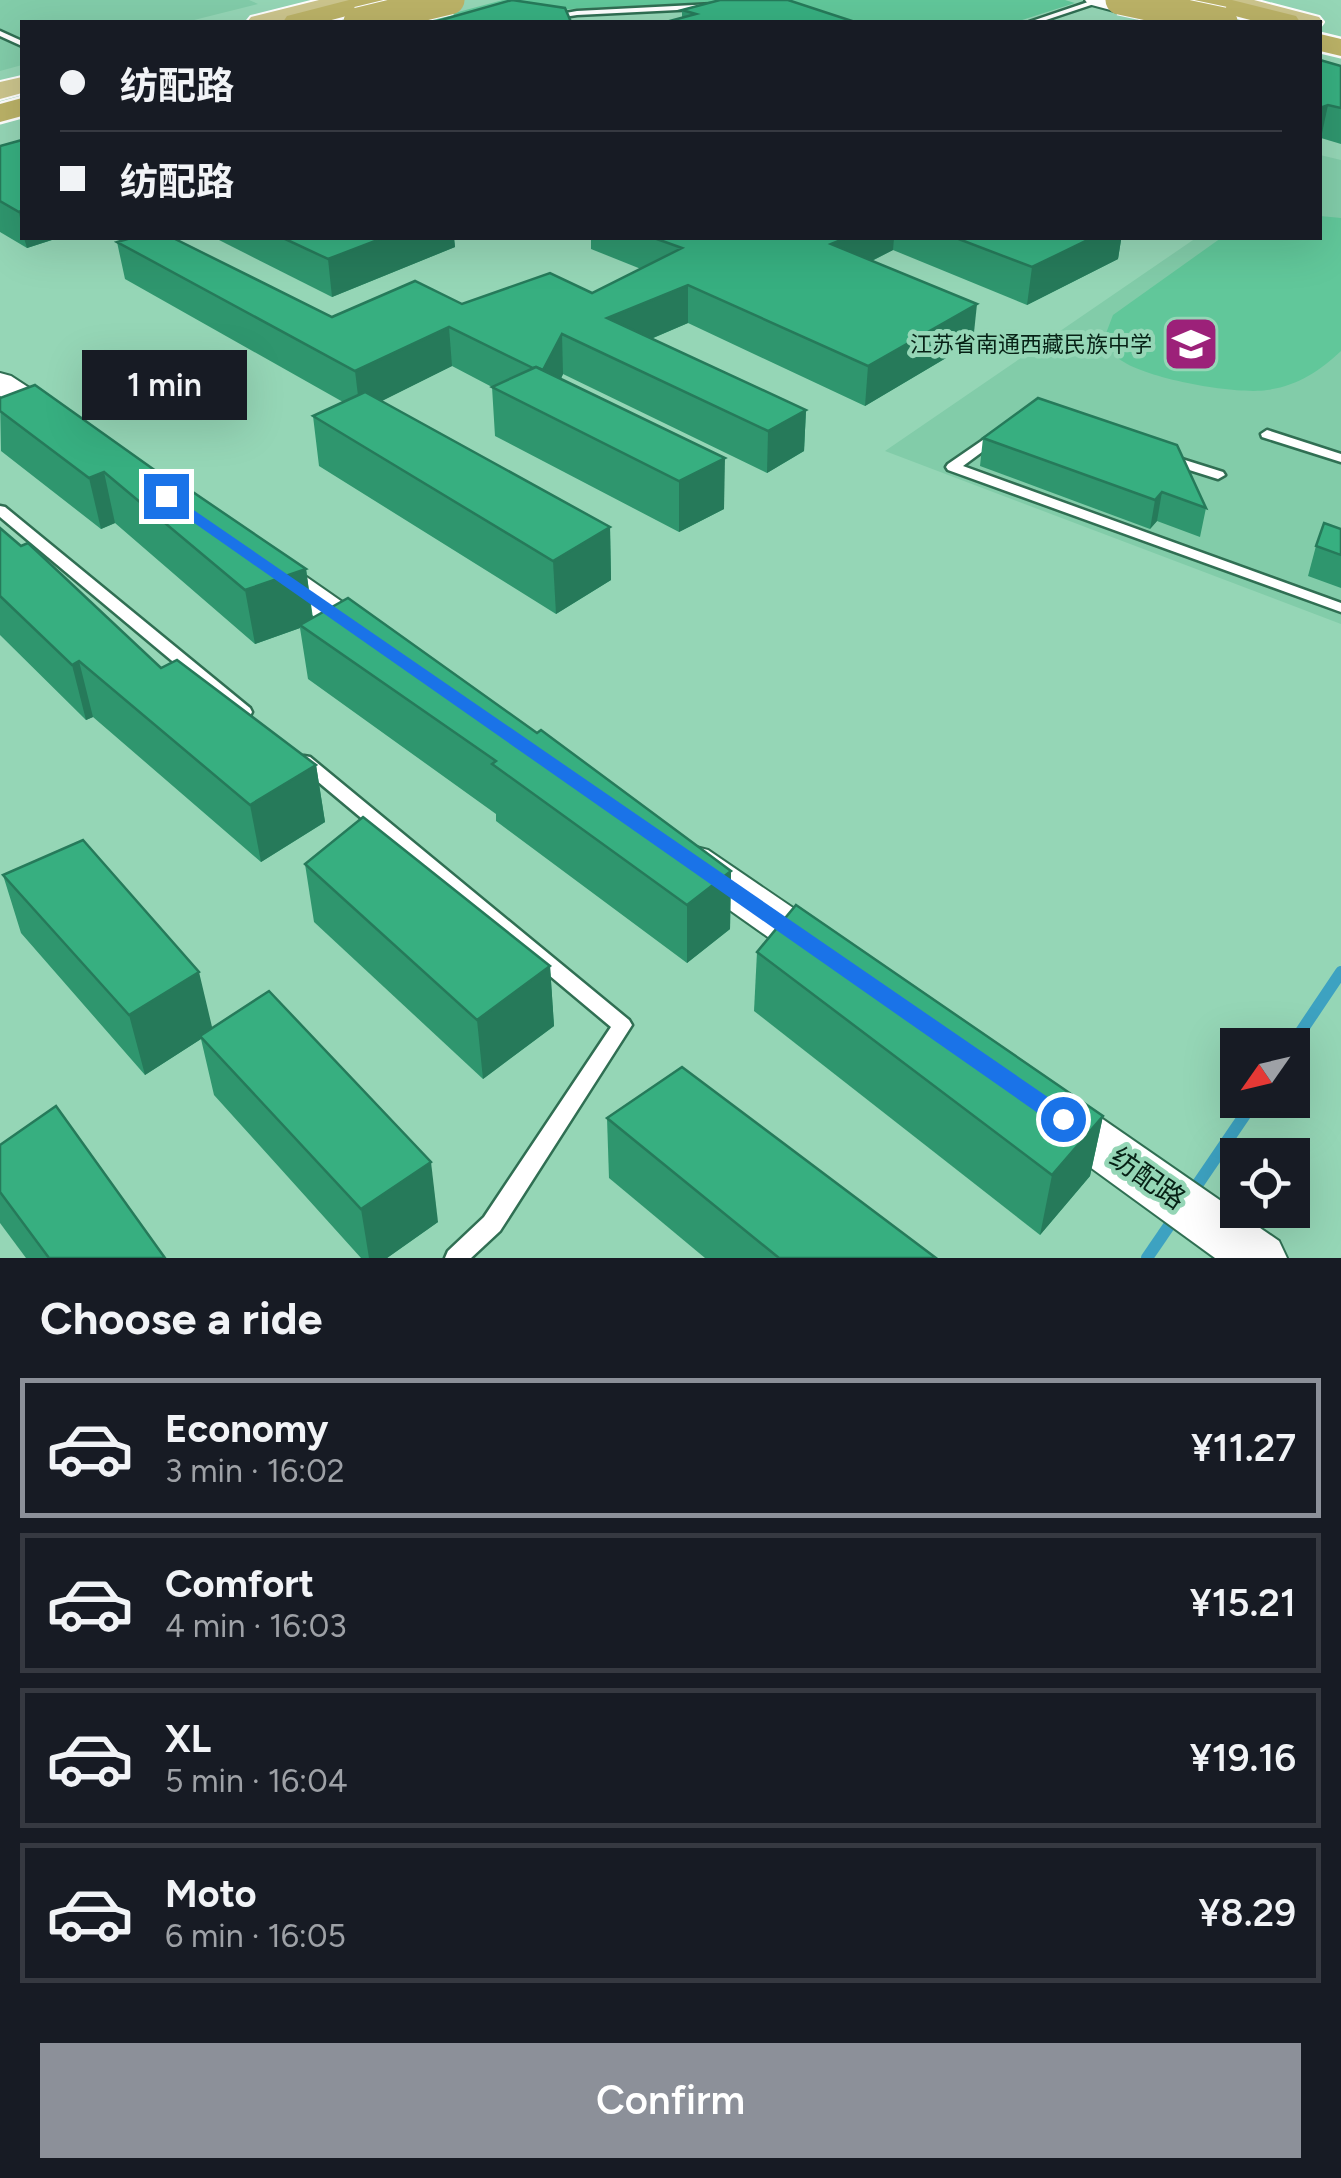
<!DOCTYPE html>
<html lang="en">
<head>
<meta charset="utf-8">
<style>
	:root { --surface:#171b24; --page:#242831; --text:#f1f3f6; --muted:#9ea1a6; --line:#363941; --accent:#8c9099 }
	body { margin:0; font-family:Figtree,"Noto Sans SC",sans-serif; background:var(--page); color:var(--text); height:100vh; display:flex; flex-direction:column; font-size:38px; white-space:nowrap }
	* { box-sizing:border-box; margin:0 }
	p { font-size:32px; color:var(--muted) }
	.icon { flex:none; width:55px; height:55px; fill:none; stroke:currentColor; stroke-width:2; stroke-linecap:round; stroke-linejoin:round }
	.map { position:relative; height:1258px; overflow:hidden }
	.side { display:flex; flex-direction:column; background:var(--surface); flex:1 }
	.side>* { flex:none }
	.banner { position:absolute; left:20px; top:20px; width:1302px; height:220px; border-radius:0px; box-shadow:0 10px 40px #0002; display:grid; align-content:center; height:220px; padding:0 40px; background:var(--surface) }
	.needle { width:65px; rotate:236deg }
	.buttons { position:absolute; left:1220px; top:1028px; display:grid; gap:20px }
	.buttons a { display:grid; place-items:center; width:90px; height:90px; border-radius:0px; background:var(--surface); box-shadow:0 10px 40px #0002; font-size:50px }
	.end { position:absolute; width:45px; height:45px; margin:-22px; border:12px solid #1a73e8; background:#fff; box-shadow:0 0 0 5px #fff }
	.from { border-radius:50% }
	.bubble { position:absolute; height:70px; border-radius:0px; background:var(--surface); box-shadow:0 10px 40px #0002; font-size:32px; font-weight:600; line-height:70px; text-align:center }
	.banner b { display:flex; align-items:center; gap:35px; height:95px; font-size:38px }
	.banner b+b { border-top:2px solid var(--line) }
	.banner i { width:25px; height:25px; background:var(--text) }
	ul { padding:0; list-style:none }
	li { display:flex; align-items:center; gap:30px; height:140px; margin:0 20px 15px; padding:0 20px; border:5px solid var(--line); border-radius:0px }
	li div { flex:1 }
	li b { display:block; font-size:38px }
	li em { font-style:normal; font-weight:600 }
	li.current { border-color:var(--accent) }
	li>.icon { width:90px; height:90px; stroke-width:1.5 }
	h2 { padding:0 40px; font-size:45px; line-height:120px }
	.action { display:flex; gap:20px; margin-top:auto; padding:20px 40px }
	.action a { flex:1; height:115px; border-radius:0px; background:var(--accent); color:#fff; font-size:40px; font-weight:600; line-height:115px; text-align:center }
	.map>svg:first-child { display:block }
	.built { fill:#82cca9 }
	.green { fill:#61c79a }
	.lines { fill:none; stroke-linecap:round; stroke-linejoin:round }
	.stream { stroke:#3da2c1; stroke-width:12 }
	.service-casing { stroke:#306f53; stroke-width:5 }
	.tertiary-casing { stroke:#306f53; stroke-width:4 }
	.primary-casing { stroke:#fff; stroke-width:4 }
	.trunk-casing { stroke:#fff; stroke-width:5 }
	.service { fill:#fff; fill-rule:evenodd }
	.tertiary { fill:#fff; fill-rule:evenodd }
	.primary { fill:#ccc58d; fill-rule:evenodd }
	.trunk { fill:#bbb267; fill-rule:evenodd }
	.trunk-bridge-casing { stroke:#fff; stroke-width:31; stroke-linecap:butt }
	.trunk-bridge { stroke:#bbb267; stroke-width:29 }
	.wall { fill:#2f966e }
	.shaded-wall { fill:#267a5a }
	.building { fill:#37af80; stroke:#267a5a; stroke-width:2.5 }
	.route { fill:#1a73e8 }
	.labels { text-anchor:middle; stroke-width:9; stroke-linejoin:round; paint-order:stroke }
	.far-poi-label { font-size:22px; fill:#072216; stroke:#95d6b6; text-anchor:end }
	.street-label { font-size:28px; fill:#072216; stroke:#95d6b6 }
</style>
</head>
<body>
<div class="map">
<svg width="1341" height="1258" viewBox="0 0 1341 1258">
	<rect width="100%" height="100%" fill="#95d6b6"/>
	<!-- built -->
	<g class="built">
		<path d="M0 0H249L258 4 186 22H22V65L0 71Z"/>
		<path d="M1320 155 1341 160V624L885 451 1196 238H1320Z"/>
	</g>
	<!-- green -->
	<g class="green">
		<path d="M503 0H1065L1075 3 1016 22H836L725 2 570 9 474 22H421Z"/>
		<path d="M1320 216 1341 218V351C1320 371 1297 386 1267 390 1236 395 1139 378 1117 357 1112 352 1108 342 1105 336L1113 315 1221 238H1320Z"/>
	</g>
	<g class="lines">
		<!-- stream -->
		<g class="stream">
			<path d="M1292 1045 1341 972"/>
			<path d="M1191 1194 1255 1100"/>
			<path d="M1147 1258 1175 1217"/>
		</g>
		<!-- service casing -->
		<g class="service-casing">
			<g id="service">
				<path d="M1094 0 1103 1 1040 22H1029Z"/>
				<path d="M714 4 717 8 577 15 531 22H515L577 11Z"/>
				<path d="M0 31 22 41V46L0 36Z"/>
				<path d="M1267 430 1341 454V462L1262 437 1261 434Z"/>
				<path d="M996 431 1002 435 1001 438 963 466 1341 603V612L948 470 946 467 948 464Z"/>
				<path d="M1169 455 1223 472 1225 475 1218 479 1164 462 1162 459Z"/>
				<path d="M0 506 5 507 250 708 252 712 250 716H238L0 517Z"/>
				<path d="M304 756 310 757 629 1020 632 1025 500 1231 471 1258H445L448 1251 484 1217 611 1027 298 765 296 761 298 757Z"/>
			</g>
		</g>
		<!-- tertiary casing -->
		<g class="tertiary-casing">
			<g id="tertiary">
				<path d="M1085 0H1117L1163 12 1166 16 1156 22 1088 4Z"/>
				<path d="M0 373 11 376 66 412 71 419 66 426H44L0 396Z"/>
				<path d="M269 557 282 560 384 631 390 639 384 647 371 650 358 647 256 576 251 568 256 560Z"/>
				<path d="M692 846 708 850 840 940 846 952 840 964 823 969 806 964 676 872 670 861 676 850Z"/>
				<path d="M1057 1094 1075 1100 1279 1241 1287 1258H1215L1039 1130 1031 1115 1039 1100Z"/>
			</g>
		</g>
		<!-- primary casing -->
		<g class="primary-casing">
			<g id="primary">
				<path d="M319 0H360L357 5 288 22H247L251 17Z"/>
				<path d="M1213 0H1254L1319 17 1323 22 1320 26V22H1283L1216 5Z"/>
				<path d="M22 77V93L0 99V82Z"/>
			</g>
		</g>
		<!-- trunk casing -->
		<g class="trunk-casing">
			<g id="trunk">
				<path d="M349 0H392L388 5 324 22H283L287 16Z"/>
				<path d="M1189 0H1232L1296 16 1300 22H1258L1193 5Z"/>
				<path d="M1320 34 1341 39V56L1320 51Z"/>
				<path d="M22 98V116L0 122V104Z"/>
			</g>
		</g>
		<!-- service -->
		<use href="#service" class="service"/>
		<!-- tertiary -->
		<use href="#tertiary" class="tertiary"/>
		<!-- primary -->
		<use href="#primary" class="primary"/>
		<!-- trunk -->
		<use href="#trunk" class="trunk"/>
		<!-- trunk-bridge casing -->
		<g class="trunk-bridge-casing">
			<g id="trunk-bridge">
				<path d="M1120 0 1223 22"/>
				<path d="M358 22 450 0"/>
			</g>
		</g>
		<!-- trunk-bridge -->
		<use href="#trunk-bridge" class="trunk-bridge"/>
	</g>
	<!-- wall -->
	<g class="wall">
		<path d="M682 10 855 22 682 18Z"/>
		<path d="M1320 60 1341 66V144L1321 138Z"/>
		<path d="M22 140V238H58L27 248 0 232V146Z"/>
		<path d="M215 238H454L455 247 332 297Z"/>
		<path d="M591 238H1126L1121 240 1118 259 1027 305 893 250 872 261 973 342 865 406 688 323 651 339 806 410 804 451 767 473 563 374 561 379 724 509 679 532 495 436 492 387 452 366 381 401 610 527 611 580 556 614 319 466 313 416 343 402 125 279 117 242 332 317 462 304 592 293 641 269 591 249Z"/>
		<path d="M0 398 177 486 306 569 313 618 731 871 730 929 687 963 496 821V814L308 679 300 628 255 644 115 523 101 529 1 451Z"/>
		<path d="M1038 398 1206 508 1200 537 1157 521 1150 529 980 466 983 438Z"/>
		<path d="M0 528 161 668 316 765 325 822 261 862 93 717 86 720 0 635Z"/>
		<path d="M1341 529V588L1308 576 1316 546Z"/>
		<path d="M305 864 550 966 554 1026 483 1079 314 922Z"/>
		<path d="M3 875 212 1028 438 1222 387 1258H361L214 1095 201 1039 145 1075 21 933Z"/>
		<path d="M757 952 1103 1116 1090 1176 1040 1235 754 1011Z"/>
		<path d="M607 1118 936 1258H705L609 1178Z"/>
		<path d="M0 1145 165 1258H26L0 1223Z"/>
	</g>
	<!-- shaded-wall -->
	<g class="shaded-wall">
		<path d="M1328 105 1321 138H1320V108Z"/>
		<path d="M22 210V229L19 212Z"/>
		<path d="M24 238H58L27 248Z"/>
		<path d="M383 238H454L455 247 332 297 328 259Z"/>
		<path d="M846 238H894L893 250 829 282 831 244Z"/>
		<path d="M1092 238H1126L1121 240 1118 259 1027 305 1032 267Z"/>
		<path d="M688 285V323L608 357 607 318Z"/>
		<path d="M977 304 973 342 865 406 868 366Z"/>
		<path d="M449 327 452 366 360 412 355 371Z"/>
		<path d="M562 334 563 374 544 413 542 372Z"/>
		<path d="M806 410 804 451 767 473 768 431Z"/>
		<path d="M725 458 724 509 679 532V481Z"/>
		<path d="M104 472 115 523 101 529 89 478Z"/>
		<path d="M1162 492 1157 521 1150 529 1155 500Z"/>
		<path d="M610 527 611 580 556 614 553 561Z"/>
		<path d="M306 569 313 623 300 625V628L255 644 245 590Z"/>
		<path d="M79 661 93 717 86 720 72 665Z"/>
		<path d="M316 765 325 822 261 862 250 805Z"/>
		<path d="M731 871 730 929 687 963V905Z"/>
		<path d="M550 966 554 1026 483 1079 477 1020Z"/>
		<path d="M199 972 213 1031 200 1036 201 1039 145 1075 129 1015Z"/>
		<path d="M1103 1116 1090 1176 1040 1235 1052 1175Z"/>
		<path d="M431 1162 438 1222 387 1258H369L361 1209Z"/>
	</g>
	<!-- building -->
	<g class="building">
		<path d="M512 0 565 8 571 22H434Z"/>
		<path d="M720 0H788L855 22H666L696 14 682 10Z"/>
		<path d="M1320 60 1341 66V108L1328 105 1320 108Z"/>
		<path d="M22 140V210L19 212 0 201V146Z"/>
		<path d="M131 238H173L332 317 415 281 462 304 550 273 592 293 682 248 654 238H846L831 244 977 304 868 366 688 285 607 318 806 410 768 431 562 334 543 370 536 367 533 368 449 327 355 371 117 242Z"/>
		<path d="M283 238H383L328 259Z"/>
		<path d="M956 238H1092L1032 267Z"/>
		<path d="M536 367 725 458 679 481 492 387Z"/>
		<path d="M35 385 177 486 181 484 306 569 245 590 104 472 89 478 0 411V398Z"/>
		<path d="M365 392 610 527 553 561 313 416Z"/>
		<path d="M1038 398 1177 445 1206 508 1162 492 1155 500 983 438Z"/>
		<path d="M1324 523 1341 529V555L1316 546Z"/>
		<path d="M0 528 21 546 28 543 161 668 177 660 316 765 250 805 79 661 72 665 0 596Z"/>
		<path d="M348 598 537 733 541 730 549 736 731 871 687 905 492 764 496 761 300 625Z"/>
		<path d="M363 817 550 966 477 1020 305 864Z"/>
		<path d="M83 840 199 972 129 1015 3 875Z"/>
		<path d="M796 905 1103 1116 1052 1175 757 952Z"/>
		<path d="M269 991 431 1162 361 1209 200 1036Z"/>
		<path d="M682 1067 936 1258H779L607 1118Z"/>
		<path d="M56 1106 165 1258H49L0 1192V1145Z"/>
	</g>
	<!-- route -->
	<path class="route" d="M166 491 1071 1113 1074 1119 1071 1125H1055L160 499 158 496Z"/>
	<!-- icons -->
	<defs>
		<g id="school-square" transform="scale(2.875)"><rect x="-9" y="-9" width="18" height="18" rx="4" fill="#9c2179" stroke="#95d6b6"/><path d="M0-5L7-2L0 1L-7-2ZM-4 1L0 2.5L4 1V4Q0 6-4 4Z" fill="#fff"/></g>
	</defs>
	<g fill-rule="evenodd">
		<use href="#school-square" x="1191" y="344"/>
	</g>
	<g class="labels">
		<!-- far-poi labels -->
		<g class="far-poi-label">
			<text x="1152" y="352">江苏省南通西藏民族中学</text>
		</g>
		<!-- street labels -->
		<g class="street-label">
			<text transform="translate(1148 1178) rotate(35)" y="10">纺配路</text>
		</g>
	</g>
</svg>
<div class="buttons">
<a><svg class="needle" viewBox="-14 -14 28 28"><path d="M0-13l5 13h-10z" fill="#e53935"/><path d="M0 13l5-13h-10z" fill="#9ea1a6"/></svg></a>
<a><svg class="icon" aria-label="locate" viewBox="0 0 24 24"><circle cx="12" cy="12" r="6"/><path d="M12 2v4M12 18v4M2 12h4M18 12h4"/></svg></a>
</div>
<i class="end from" style="left:1063px;top:1119px"></i>
<i class="end" style="left:166px;top:496px"></i>
<div class="bubble" style="left:82px;top:350px;width:165px">1 min</div>
<div class="banner">
<b><i class="from"></i>纺配路</b>
<b><i></i>纺配路</b>
</div>
</div>
<section class="side">
<h2>Choose a ride</h2>
<ul>
<li class="current"><svg class="icon" aria-label="car" viewBox="0 0 24 24"><path d="M5 17H2v-5l4-1 3-4h7l3 4 3 1v5h-3M9 17h6M6 11h13"/><circle cx="7" cy="17" r="2"/><circle cx="17" cy="17" r="2"/></svg><div><b>Economy</b><p>3 min · 16:02</p></div><em>¥11.27</em></li>
<li><svg class="icon" aria-label="car" viewBox="0 0 24 24"><path d="M5 17H2v-5l4-1 3-4h7l3 4 3 1v5h-3M9 17h6M6 11h13"/><circle cx="7" cy="17" r="2"/><circle cx="17" cy="17" r="2"/></svg><div><b>Comfort</b><p>4 min · 16:03</p></div><em>¥15.21</em></li>
<li><svg class="icon" aria-label="car" viewBox="0 0 24 24"><path d="M5 17H2v-5l4-1 3-4h7l3 4 3 1v5h-3M9 17h6M6 11h13"/><circle cx="7" cy="17" r="2"/><circle cx="17" cy="17" r="2"/></svg><div><b>XL</b><p>5 min · 16:04</p></div><em>¥19.16</em></li>
<li><svg class="icon" aria-label="car" viewBox="0 0 24 24"><path d="M5 17H2v-5l4-1 3-4h7l3 4 3 1v5h-3M9 17h6M6 11h13"/><circle cx="7" cy="17" r="2"/><circle cx="17" cy="17" r="2"/></svg><div><b>Moto</b><p>6 min · 16:05</p></div><em>¥8.29</em></li>
</ul>
<div class="action"><a>Confirm</a></div>
</section>
</body>
</html>
